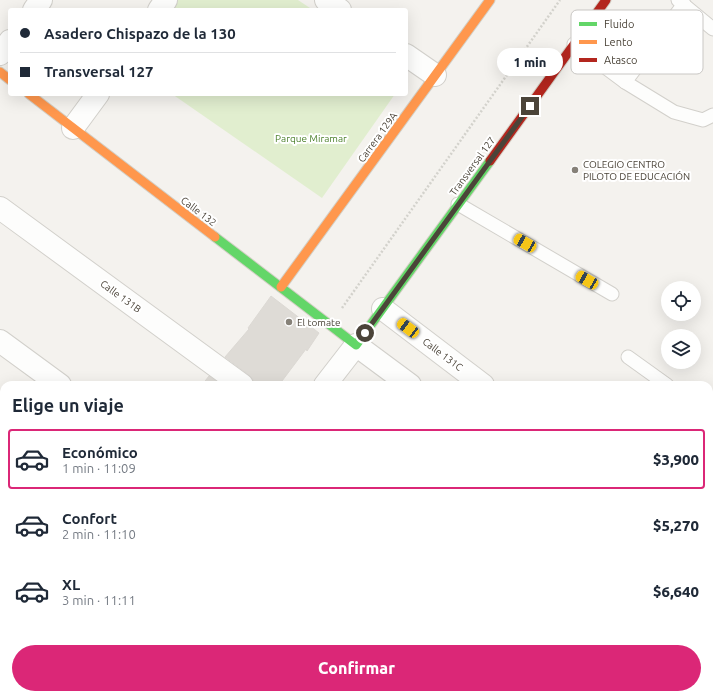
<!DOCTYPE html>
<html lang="es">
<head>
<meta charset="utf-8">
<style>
	:root { --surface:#fff; --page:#f6f6f7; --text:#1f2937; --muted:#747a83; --line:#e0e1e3; --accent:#db2777 }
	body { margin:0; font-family:Ubuntu,sans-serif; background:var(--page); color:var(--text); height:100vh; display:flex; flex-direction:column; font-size:15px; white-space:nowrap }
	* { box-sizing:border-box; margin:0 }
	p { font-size:13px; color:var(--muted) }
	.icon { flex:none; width:22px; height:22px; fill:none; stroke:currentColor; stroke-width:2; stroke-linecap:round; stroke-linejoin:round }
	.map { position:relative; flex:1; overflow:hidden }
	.drawer { position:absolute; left:0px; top:381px; width:713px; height:318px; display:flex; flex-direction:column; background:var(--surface); border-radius:12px 12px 0 0; box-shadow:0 4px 16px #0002 }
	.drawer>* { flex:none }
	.guide { position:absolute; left:8px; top:8px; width:400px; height:88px; border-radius:4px; box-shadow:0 4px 16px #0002; display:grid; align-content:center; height:88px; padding:0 12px; background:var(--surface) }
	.tools { position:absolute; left:661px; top:281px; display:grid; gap:8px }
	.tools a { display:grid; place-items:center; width:40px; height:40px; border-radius:50%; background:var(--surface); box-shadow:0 4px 16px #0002; font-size:20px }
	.end { position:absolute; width:18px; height:18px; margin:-9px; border:5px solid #4b4439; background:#fff; box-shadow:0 0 0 2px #fff }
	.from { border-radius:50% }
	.bubble { position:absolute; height:28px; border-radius:14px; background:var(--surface); box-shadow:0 4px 16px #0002; font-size:13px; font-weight:800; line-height:28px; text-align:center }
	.car { position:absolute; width:12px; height:24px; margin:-12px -6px; border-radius:5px; box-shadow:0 0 3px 1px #0007; background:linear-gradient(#f5c518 24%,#345 0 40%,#f5c518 0 76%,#345 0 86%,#f5c518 0) }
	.guide b { display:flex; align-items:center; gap:14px; height:38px; font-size:15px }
	.guide b+b { border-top:1px solid var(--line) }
	.guide i { width:10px; height:10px; background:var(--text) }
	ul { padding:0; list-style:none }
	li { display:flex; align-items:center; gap:12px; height:60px; margin:0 8px 6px; padding:0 4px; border:2px solid transparent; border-radius:4px }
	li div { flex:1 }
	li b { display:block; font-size:15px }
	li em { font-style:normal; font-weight:800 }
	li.active { border-color:var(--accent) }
	li>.icon { width:36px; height:36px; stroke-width:1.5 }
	h2 { padding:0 12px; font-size:18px; line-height:48px }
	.action { display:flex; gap:8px; margin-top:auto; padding:8px 12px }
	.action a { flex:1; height:46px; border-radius:24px; background:var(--accent); color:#fff; font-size:16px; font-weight:800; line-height:46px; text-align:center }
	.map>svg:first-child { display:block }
	.green { fill:#e1eecf }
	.building { fill:#dedbd6; stroke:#dcd9d4 }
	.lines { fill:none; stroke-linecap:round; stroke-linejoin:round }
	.lane-casing { stroke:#d2d0cb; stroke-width:15 }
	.street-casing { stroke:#d2d0cb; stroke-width:24 }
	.fast-casing { stroke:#d3cfc5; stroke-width:11 }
	.slow-casing { stroke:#d3cfc5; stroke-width:11 }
	.jam-casing { stroke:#d3cfc5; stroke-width:11 }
	.path { stroke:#d3d2cc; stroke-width:2.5; stroke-dasharray:2 2; stroke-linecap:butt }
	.lane { stroke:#fdfdfc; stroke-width:13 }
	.street { stroke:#fdfdfc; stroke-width:22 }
	.fast { stroke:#63d668; stroke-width:9 }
	.slow { stroke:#ff974d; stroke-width:9 }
	.jam { stroke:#b3261e; stroke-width:9 }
	.route { stroke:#4b4439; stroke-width:5 }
	.poi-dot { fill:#868178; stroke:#fff; stroke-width:1.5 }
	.labels { text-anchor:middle; stroke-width:4; stroke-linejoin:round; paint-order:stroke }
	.street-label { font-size:10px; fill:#4b4439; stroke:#fff }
	.park-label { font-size:10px; fill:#4a7f2a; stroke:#fff }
	.poi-label { font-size:10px; fill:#4b4439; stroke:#fff; text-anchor:start }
	.key { fill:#fff; stroke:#c9c7c4; stroke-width:1 }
	.key-label { font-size:11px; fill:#4b4439 }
</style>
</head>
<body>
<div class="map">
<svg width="713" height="699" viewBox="0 0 713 699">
	<rect width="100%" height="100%" fill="#f4f2ee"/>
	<!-- green -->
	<g class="green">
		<path d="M178 0H298L313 10H171Z"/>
		<path d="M172 94H395L322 198Z"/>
		<path d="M64 695H182L179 699H61Z"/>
	</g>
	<!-- building -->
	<g class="building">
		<path d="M271 296 319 333 307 351 306 349 279 385H254L253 380 249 375 225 357 249 329 248 328Z"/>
		<path d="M209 376 221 385H202Z"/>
	</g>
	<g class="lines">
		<!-- lane casing -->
		<g class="lane-casing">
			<g id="lane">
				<path d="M678 0 713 29"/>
				<path d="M574 44 625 82 674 112 703 120 713 115"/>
				<path d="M625 82 684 4"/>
				<path d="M458 204 612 294"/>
				<path d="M628 357 667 385"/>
				<path d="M709 415 713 418"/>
				<path d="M709 469 713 470"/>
				<path d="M281 699 284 695"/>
				<path d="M350 699 352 695"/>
			</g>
		</g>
		<!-- street casing -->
		<g class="street-casing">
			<g id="street">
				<path d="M326 0 340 10"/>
				<path d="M34 10 41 0"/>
				<path d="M159 10 166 0"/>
				<path d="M0 54 10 41"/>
				<path d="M406 55 435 75"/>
				<path d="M73 128 98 94"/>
				<path d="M0 208 242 385"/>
				<path d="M383 309 483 385"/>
				<path d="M0 341 60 385"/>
				<path d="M325 385 356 345 410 385"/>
				<path d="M0 470 4 473"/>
				<path d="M709 557 713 560"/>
				<path d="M0 593 4 596"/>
				<path d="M709 610 713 613"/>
				<path d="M24 699 27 695"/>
			</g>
		</g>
		<!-- fast casing -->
		<g class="fast-casing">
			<path id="fast" d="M215 237 356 345 490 161"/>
		</g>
		<!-- slow casing -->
		<g class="slow-casing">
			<g id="slow">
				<path d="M0 72 10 80"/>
				<path d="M29 94 215 237"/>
				<path d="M281 287 490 0"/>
			</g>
		</g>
		<!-- jam casing -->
		<g class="jam-casing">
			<path id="jam" d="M490 161 606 0"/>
		</g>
		<!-- path -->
		<path class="path" d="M342 308 560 0"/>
		<!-- lane -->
		<use href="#lane" class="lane"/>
		<!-- street -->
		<use href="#street" class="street"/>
		<!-- fast -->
		<use href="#fast" class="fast"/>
		<!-- slow -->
		<use href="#slow" class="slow"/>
		<!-- jam -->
		<use href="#jam" class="jam"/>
	</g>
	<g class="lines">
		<!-- route -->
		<path class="route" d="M365 333 530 106"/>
	</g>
	<!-- markers -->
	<g class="poi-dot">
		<circle cx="575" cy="170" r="4"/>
		<circle cx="289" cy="322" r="4"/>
	</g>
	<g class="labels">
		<!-- street labels -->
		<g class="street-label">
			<text transform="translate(377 137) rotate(-54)" y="4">Carrera 129A</text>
			<text transform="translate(472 166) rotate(-54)" y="4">Transversal 127</text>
			<text transform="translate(199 211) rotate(37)" y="4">Calle 132</text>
			<text transform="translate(121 296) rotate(36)" y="4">Calle 131B</text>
			<text transform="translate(443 354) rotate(37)" y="4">Calle 131C</text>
		</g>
		<!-- park labels -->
		<g class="park-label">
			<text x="311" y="142">Parque Miramar</text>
		</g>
		<!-- poi labels -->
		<g class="poi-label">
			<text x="583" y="168">COLEGIO CENTRO<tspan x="583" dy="12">PILOTO DE EDUCACIÓN</tspan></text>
			<text x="297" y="326">El tomate</text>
		</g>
	</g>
	<!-- legend -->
	<rect x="571" y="10" width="132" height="64" rx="6" class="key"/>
	<rect x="579" y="22" width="18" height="4" fill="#63d668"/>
	<rect x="579" y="40" width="18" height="4" fill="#ff974d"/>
	<rect x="579" y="58" width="18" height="4" fill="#b3261e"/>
	<g class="key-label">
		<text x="604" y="28">Fluido</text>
		<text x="604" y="46">Lento</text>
		<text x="604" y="64">Atasco</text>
	</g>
</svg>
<div class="tools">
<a><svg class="icon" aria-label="locate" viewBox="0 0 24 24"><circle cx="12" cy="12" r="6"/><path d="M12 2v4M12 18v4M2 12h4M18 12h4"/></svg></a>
<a><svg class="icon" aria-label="layers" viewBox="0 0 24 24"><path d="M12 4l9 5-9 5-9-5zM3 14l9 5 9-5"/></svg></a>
</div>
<i class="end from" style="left:365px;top:333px"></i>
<i class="end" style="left:530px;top:106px"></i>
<div class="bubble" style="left:497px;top:48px;width:66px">1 min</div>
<i class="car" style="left:525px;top:243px;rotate:300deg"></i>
<i class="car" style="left:587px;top:280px;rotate:300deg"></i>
<i class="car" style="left:408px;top:328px;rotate:307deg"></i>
<div class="guide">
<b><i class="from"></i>Asadero Chispazo de la 130</b>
<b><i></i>Transversal 127</b>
</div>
<section class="drawer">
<h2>Elige un viaje</h2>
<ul>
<li class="active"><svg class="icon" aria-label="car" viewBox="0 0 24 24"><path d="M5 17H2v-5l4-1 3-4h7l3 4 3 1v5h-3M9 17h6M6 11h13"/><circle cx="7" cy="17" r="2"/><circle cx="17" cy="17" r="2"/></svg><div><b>Económico</b><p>1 min · 11:09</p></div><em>$3,900</em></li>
<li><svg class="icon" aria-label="car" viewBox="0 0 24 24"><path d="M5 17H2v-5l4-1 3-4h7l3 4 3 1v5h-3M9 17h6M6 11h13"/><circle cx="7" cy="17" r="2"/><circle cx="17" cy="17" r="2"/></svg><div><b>Confort</b><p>2 min · 11:10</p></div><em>$5,270</em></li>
<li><svg class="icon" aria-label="car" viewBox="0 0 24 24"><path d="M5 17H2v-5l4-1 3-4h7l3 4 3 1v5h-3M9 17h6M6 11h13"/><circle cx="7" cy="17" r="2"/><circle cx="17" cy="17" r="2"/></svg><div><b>XL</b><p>3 min · 11:11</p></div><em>$6,640</em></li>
</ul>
<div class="action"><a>Confirmar</a></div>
</section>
</div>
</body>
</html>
